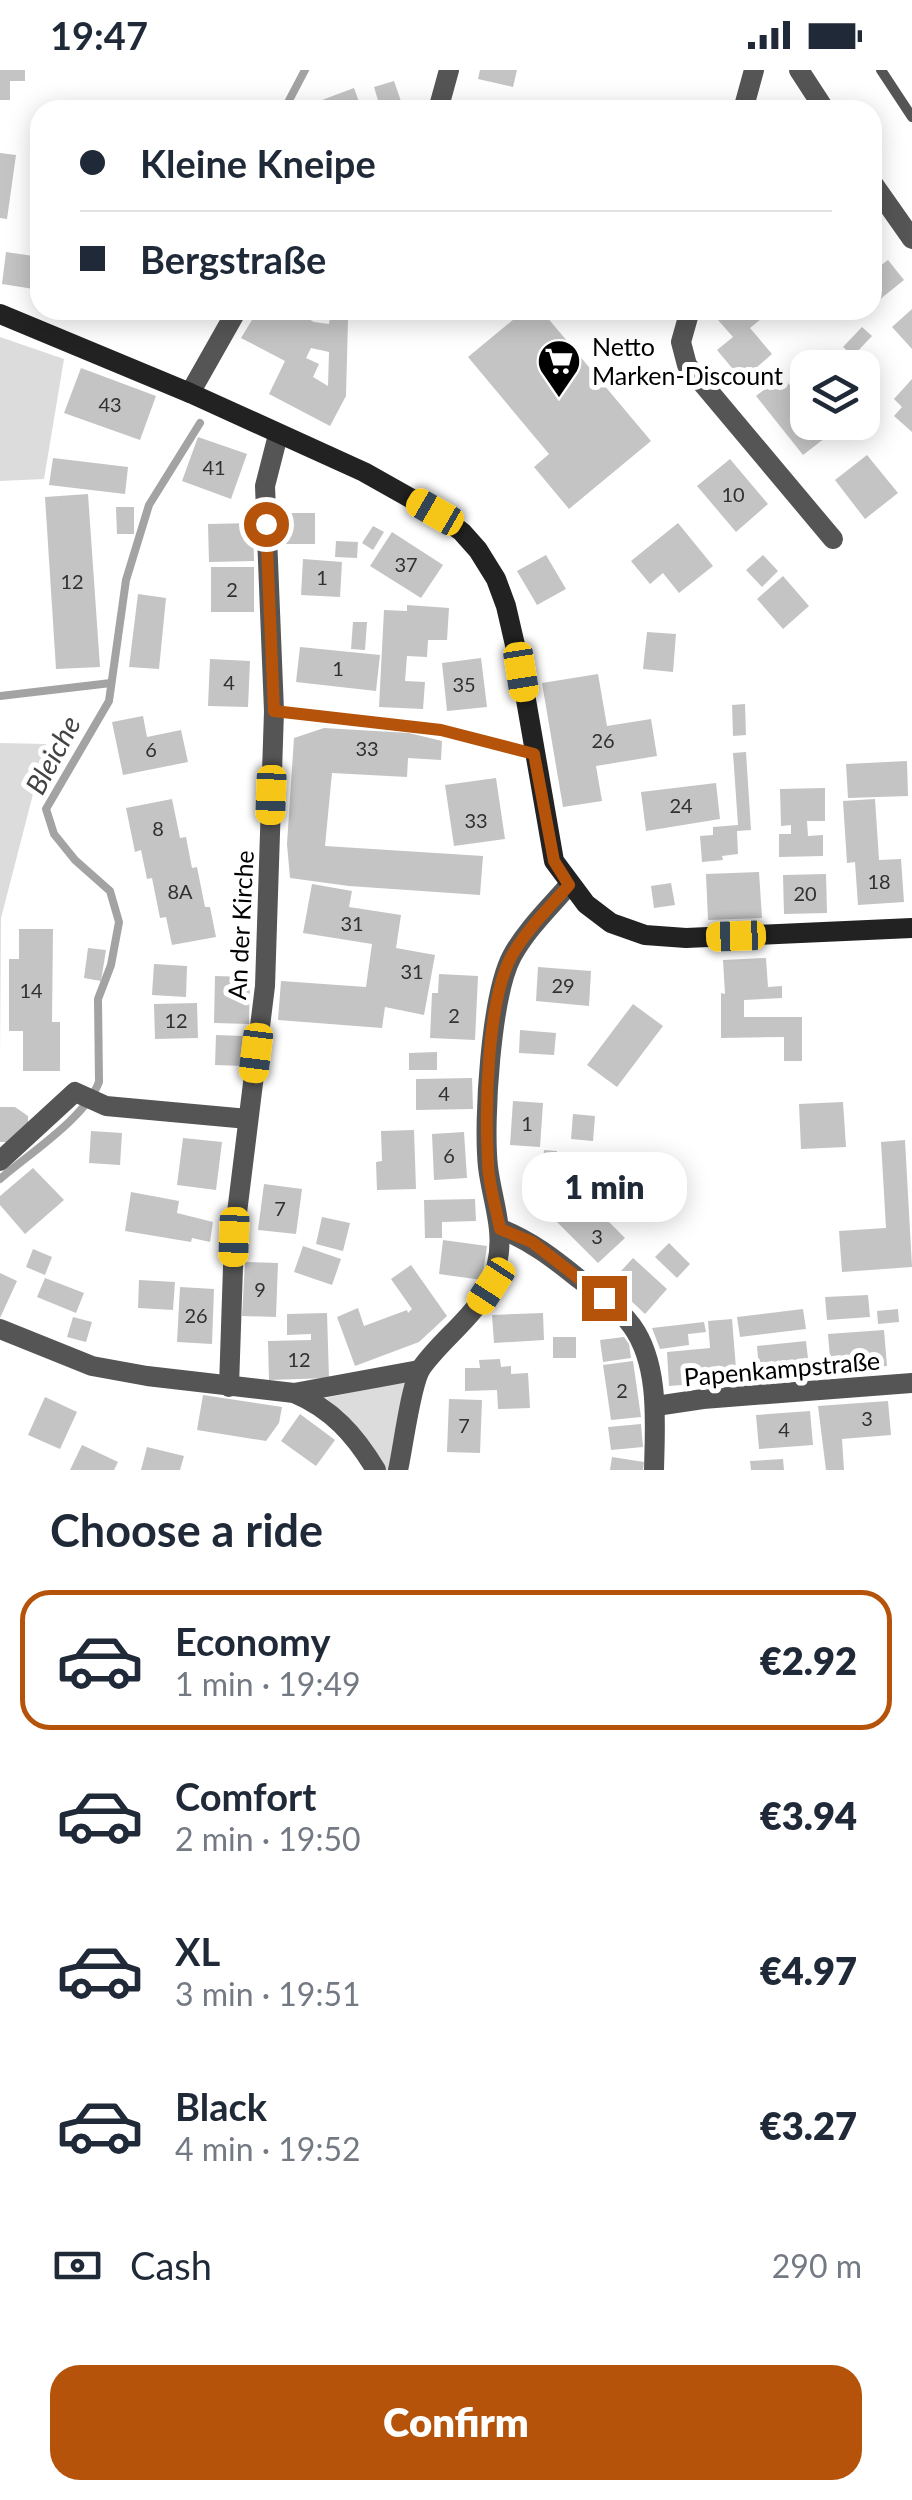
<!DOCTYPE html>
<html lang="en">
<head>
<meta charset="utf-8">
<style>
	:root { --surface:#fff; --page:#f6f6f7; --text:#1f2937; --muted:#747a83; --line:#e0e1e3; --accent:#b45309 }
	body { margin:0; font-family:Lato,sans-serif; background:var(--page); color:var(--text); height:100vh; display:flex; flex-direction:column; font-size:38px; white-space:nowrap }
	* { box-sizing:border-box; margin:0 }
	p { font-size:32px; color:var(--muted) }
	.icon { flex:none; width:55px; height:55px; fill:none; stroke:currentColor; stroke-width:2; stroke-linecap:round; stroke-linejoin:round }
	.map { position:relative; height:1400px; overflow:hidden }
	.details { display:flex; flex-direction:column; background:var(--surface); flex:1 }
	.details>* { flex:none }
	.hud { position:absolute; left:30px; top:30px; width:852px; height:220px; border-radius:30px; box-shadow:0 5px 25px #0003; display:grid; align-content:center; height:220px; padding:0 50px; background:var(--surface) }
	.tools { position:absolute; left:790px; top:280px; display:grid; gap:20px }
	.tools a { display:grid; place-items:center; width:90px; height:90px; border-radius:20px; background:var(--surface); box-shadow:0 5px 25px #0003; font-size:50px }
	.end { position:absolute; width:45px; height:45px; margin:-22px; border:12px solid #b45309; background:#fff; box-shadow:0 0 0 5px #fff }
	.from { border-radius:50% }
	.bubble { position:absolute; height:70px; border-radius:30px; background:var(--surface); box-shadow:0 5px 25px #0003; font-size:32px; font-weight:800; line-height:70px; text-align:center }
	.car { position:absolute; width:30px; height:60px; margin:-30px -15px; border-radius:12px; box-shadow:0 0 8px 2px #0007; background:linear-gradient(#f5c518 24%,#345 0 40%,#f5c518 0 76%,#345 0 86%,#f5c518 0) }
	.hud b { display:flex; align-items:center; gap:35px; height:95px; font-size:38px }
	.hud b+b { border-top:2px solid var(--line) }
	.hud i { width:25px; height:25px; background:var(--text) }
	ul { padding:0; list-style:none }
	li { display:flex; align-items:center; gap:30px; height:140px; margin:0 20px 15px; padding:0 30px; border:5px solid transparent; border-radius:30px }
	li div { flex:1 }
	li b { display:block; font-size:38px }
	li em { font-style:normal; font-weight:800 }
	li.on { border-color:var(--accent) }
	li>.icon { width:90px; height:90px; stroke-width:1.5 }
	h2 { padding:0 50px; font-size:45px; line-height:120px }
	.pay { display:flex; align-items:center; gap:25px; height:110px; padding:0 50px; font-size:38px }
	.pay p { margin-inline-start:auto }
	.button { display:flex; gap:20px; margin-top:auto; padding:20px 50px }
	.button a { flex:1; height:115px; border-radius:30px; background:var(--accent); color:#fff; font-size:40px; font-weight:800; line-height:115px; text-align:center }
	.status { display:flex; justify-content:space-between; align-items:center; height:70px; padding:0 50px; background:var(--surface); direction:ltr }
	.status svg { height:28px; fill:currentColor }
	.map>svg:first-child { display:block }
	.green { fill:#dcdcdc }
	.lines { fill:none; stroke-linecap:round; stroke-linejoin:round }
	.stream { stroke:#a3a3a3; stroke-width:8 }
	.building { fill:#c4c4c4; fill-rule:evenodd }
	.service { stroke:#555; stroke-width:10 }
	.minor { stroke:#555; stroke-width:20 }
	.secondary { stroke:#222; stroke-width:20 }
	.route { stroke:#b45309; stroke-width:12 }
	.labels { text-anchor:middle; stroke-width:10; stroke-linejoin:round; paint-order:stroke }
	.number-label { font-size:20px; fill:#313131 }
	.poi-label { font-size:25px; fill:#000; stroke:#fff; text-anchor:start }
	.street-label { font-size:25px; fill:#000; stroke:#fff }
	.water-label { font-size:28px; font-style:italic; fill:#444; stroke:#fff }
</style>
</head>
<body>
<div class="status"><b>19:47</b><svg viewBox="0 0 49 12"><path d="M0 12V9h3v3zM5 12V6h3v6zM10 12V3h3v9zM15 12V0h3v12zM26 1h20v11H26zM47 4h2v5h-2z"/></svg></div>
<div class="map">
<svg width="912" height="1400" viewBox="0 0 912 1400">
	<rect width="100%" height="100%" fill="#fff"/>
	<!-- green -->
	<g class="green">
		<path d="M0 267 64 289 44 409 0 411Z"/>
		<path d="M0 673 46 674 1 848 0 988Z"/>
		<path d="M410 1310 391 1400H382L362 1367 326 1328Z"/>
	</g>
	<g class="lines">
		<!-- stream -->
		<g class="stream">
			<path d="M284 40 305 0"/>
			<path d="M0 626 111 613"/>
			<path d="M0 1109C30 1083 85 1048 99 1012L98 929 111 895 119 852 110 821 75 790 54 764 46 739 109 631 126 510 149 435 200 353"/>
		</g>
	</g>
	<!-- building -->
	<g class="building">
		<path d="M0 0H25V11H10V30H0Z"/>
		<path d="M480 0H517L513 17 478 9Z"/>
		<path d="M394 11 404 40H381L374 17Z"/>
		<path d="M354 18 362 40H326L322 30Z"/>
		<path d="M0 83 16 85 7 149 0 148Z"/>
		<path d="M6 182 40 187V220L2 214Z"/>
		<path d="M888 190 904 210 879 230 872 222V202Z"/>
		<path d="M912 239V279L892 257Z"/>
		<path d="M258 240H292L314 252 329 254 330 247 348 250 346 326 330 356 269 324 285 291 241 268ZM311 278 329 282 328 316 313 307 319 294 306 288Z"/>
		<path d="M525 240H541L651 371 569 439 534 397 549 384 468 287Z"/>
		<path d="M730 240H753L761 249 750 258 772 284 742 310 717 280 733 267 718 250Z"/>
		<path d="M862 257 872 266 853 286 843 277Z"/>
		<path d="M81 298 156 326 140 370 64 343Z"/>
		<path d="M782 306 794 320 802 313 808 320V352H833L838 358 803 385 756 326Z"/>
		<path d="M912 309V362L894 346 902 337 894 329Z"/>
		<path d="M198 367 247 384 231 429 182 411Z"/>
		<path d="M867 385 898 423 865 449 835 410Z"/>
		<path d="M53 388 128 397 125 424 49 415Z"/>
		<path d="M730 389 768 434 736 462 697 416Z"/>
		<path d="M88 424 100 597 56 599 45 427Z"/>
		<path d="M116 437H134V464H117Z"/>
		<rect x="277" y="443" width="38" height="31"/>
		<path d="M253 453 254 491 209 492 208 454Z"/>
		<path d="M678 453 713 496 679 523 663 503 650 514 631 491Z"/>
		<path d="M373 456 384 462 373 480 362 473Z"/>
		<path d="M392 462 443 495 421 528 370 496Z"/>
		<path d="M336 471 358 472 357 488 335 487Z"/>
		<path d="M546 485 566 519 537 535 517 501Z"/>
		<path d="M763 485 778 501 762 517 746 500Z"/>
		<path d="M303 489 342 492 340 527 301 525Z"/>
		<rect x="211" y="497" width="43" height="45"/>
		<path d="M783 506 809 536 783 559 757 529Z"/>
		<path d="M138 524 166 528 159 599 129 597Z"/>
		<path d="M407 535 449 538 447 570H428L427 587 407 586 405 611 425 612 423 639 379 637 384 540 407 541Z"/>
		<path d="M353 552H367L365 580 351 579Z"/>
		<path d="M647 562 676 564 673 602 643 599Z"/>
		<path d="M300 577 380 585 376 621 296 612Z"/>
		<path d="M481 588 487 637 447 641 442 593Z"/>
		<path d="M210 589 250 591 248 637 208 636Z"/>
		<path d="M598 604 607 656 651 649 657 686 596 696 602 731 563 737 542 613Z"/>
		<path d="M745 634 746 665 733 666 732 635Z"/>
		<path d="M143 646 147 667 181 660 188 692 123 705 112 652Z"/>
		<path d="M324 658 409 663 442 671 441 690 408 688 407 707 332 703 325 776 483 786 480 825 349 816 290 808 287 774 294 668Z"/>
		<path d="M746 682 751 760 737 761 738 784 722 786 723 790 702 792 700 766 713 765V757L738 755 733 683Z"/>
		<path d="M907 691 908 726 848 728 846 694Z"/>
		<path d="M496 708 505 769 454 776 445 715Z"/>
		<path d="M716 713 720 749 646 761 641 722Z"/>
		<path d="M825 718V751H807L808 766 823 765V786L779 787V764H791V755L781 756 780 719Z"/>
		<path d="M172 729 180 768 186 767 192 798 197 797 205 837H210L216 867 172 875 166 847 160 848 152 808 147 809 141 780 135 782 126 738Z"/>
		<path d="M875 729 879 790 901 789 904 832 858 835 855 792 847 793 843 731Z"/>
		<path d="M759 802 762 848 708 850 706 804Z"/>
		<path d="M826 804 827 843 784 844 783 805Z"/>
		<path d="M671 813 675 835 654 838 651 816Z"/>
		<path d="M312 814 352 821 349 837 401 845 396 878 435 885 424 945 385 937 382 958 278 950 281 911 366 917 372 874 303 863Z"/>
		<path d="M19 859H53L52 952H60V1001H23V961H9V889H19Z"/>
		<path d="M88 878 106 880 101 911 84 908Z"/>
		<path d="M766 888 768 917 782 916V928L744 930V947H802V991H784V967L721 968V923L725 924 723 890Z"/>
		<path d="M154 894 187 896 186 927 152 925Z"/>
		<path d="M538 897 591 901 589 936 536 931Z"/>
		<path d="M439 904 478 906 475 970 430 968 432 923H438Z"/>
		<path d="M215 906 250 907 249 954 214 953Z"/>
		<path d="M197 933 198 968 155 969 154 934Z"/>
		<path d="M633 934 663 956 617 1017 587 995Z"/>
		<path d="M520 960 556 963 554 985 519 983Z"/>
		<path d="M216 965 244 966 243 996 215 995Z"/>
		<path d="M437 982V1000H409V983Z"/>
		<path d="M472 1008 473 1039 416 1040V1009Z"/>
		<path d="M513 1031 543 1033 540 1077 510 1075Z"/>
		<path d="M843 1032 846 1077 801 1079 799 1034Z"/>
		<path d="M0 1037H15L28 1046V1063L15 1072H0Z"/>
		<path d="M573 1044 595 1046 593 1071 571 1069Z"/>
		<path d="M414 1060 416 1119 377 1120 376 1092 382 1091 381 1061Z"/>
		<path d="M91 1061 122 1063 120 1095 89 1093Z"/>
		<path d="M464 1062 467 1108 434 1110 432 1064Z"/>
		<path d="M183 1068 222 1072 216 1120 177 1115Z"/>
		<path d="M905 1070 912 1197 842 1202 839 1161 886 1158 881 1072Z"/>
		<path d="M544 1080 557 1081 555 1110 547 1109 546 1122 534 1121 535 1109H541Z"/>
		<path d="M33 1098 64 1130 25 1164 0 1135V1126Z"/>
		<path d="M612 1110 637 1136 623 1150 596 1125Z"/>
		<path d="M264 1114 302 1119 296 1164 258 1160Z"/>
		<path d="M131 1122 179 1131 177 1143 213 1152 210 1172 192 1168 191 1172 125 1161Z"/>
		<path d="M582 1125 625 1168 598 1193 556 1151Z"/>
		<path d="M475 1129 476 1151 442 1152V1168H425L424 1130Z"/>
		<path d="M322 1147 350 1153 343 1181 316 1174Z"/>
		<path d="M443 1170 487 1176 482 1210 439 1204Z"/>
		<path d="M669 1173 690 1194 677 1208 655 1187Z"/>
		<path d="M303 1176 341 1189 332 1215 294 1202Z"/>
		<path d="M33 1179 52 1187 45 1205 26 1197Z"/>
		<path d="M633 1188 667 1219 645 1244 611 1212Z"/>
		<path d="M245 1192 278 1193 276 1247 242 1246Z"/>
		<path d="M411 1195 447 1246 419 1272 355 1296 337 1247 358 1238 364 1256 407 1240 408 1243 412 1239 391 1209Z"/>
		<path d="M0 1203 17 1211 0 1248Z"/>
		<path d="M45 1208 84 1223 76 1243 37 1227Z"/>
		<path d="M139 1210 175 1212 173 1240 138 1238Z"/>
		<path d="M180 1217 214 1219 212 1274 177 1272Z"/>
		<path d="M868 1225 870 1247 827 1250 825 1227Z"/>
		<path d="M803 1239 806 1259 740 1267 737 1247Z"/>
		<path d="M898 1239 899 1252 878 1254 877 1241Z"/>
		<path d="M327 1243 329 1308 269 1310 268 1271 311 1270V1264L287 1265V1244Z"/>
		<path d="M543 1243 544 1270 494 1273 492 1245Z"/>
		<path d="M73 1247 92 1252 86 1272 67 1267Z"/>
		<path d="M732 1249 737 1311 669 1316 667 1282 710 1278 708 1251Z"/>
		<path d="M704 1252 706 1262 688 1264 689 1275 660 1279 652 1258Z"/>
		<path d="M884 1260 887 1296 831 1301 828 1264Z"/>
		<rect x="553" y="1267" width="23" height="21"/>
		<path d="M624 1267 629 1274 631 1288 603 1292 600 1270Z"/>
		<path d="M806 1271 810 1306 760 1311 757 1276Z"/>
		<path d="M500 1289 501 1297 511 1296V1304L528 1303 530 1338 498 1339 497 1320 465 1321V1298H480L479 1290Z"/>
		<path d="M633 1291 641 1347 611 1350 603 1295Z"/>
		<path d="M203 1325 282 1337 279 1353 266 1371 197 1360Z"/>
		<path d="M45 1327 77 1342 60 1379 28 1365Z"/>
		<path d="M449 1329 482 1330 480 1383 447 1382Z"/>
		<path d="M888 1331 891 1365 842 1369 844 1400H826L818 1336Z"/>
		<path d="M810 1341 813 1375 759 1379 756 1345Z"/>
		<path d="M300 1344 335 1370 316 1396 281 1371Z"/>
		<path d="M641 1354 643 1377 611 1380 608 1357Z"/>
		<path d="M82 1375 118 1392 114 1400H70Z"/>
		<path d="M147 1377 184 1386 180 1400H141Z"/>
		<path d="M612 1387 644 1392 643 1400H610Z"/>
		<path d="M783 1389 784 1400H751L750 1391Z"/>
	</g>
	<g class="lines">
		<!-- service -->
		<g class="service">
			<path d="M881 0 912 47"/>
			<path d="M274 641 441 660 534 684"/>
		</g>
		<!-- minor -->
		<g class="minor">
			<path d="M799 0 825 40"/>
			<path d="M438 40 449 0"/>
			<path d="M743 40 754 0"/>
			<path d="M872 112 912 169"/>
			<path d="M690 240 681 272 687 295 833 469"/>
			<path d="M190 323 237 240"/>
			<path d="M0 1091 75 1022 106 1036 248 1049"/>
			<path d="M501 1159C531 1171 553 1188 579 1209 597 1222 618 1237 632 1256 660 1295 655 1354 654 1400"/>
			<path d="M0 1259 92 1296 147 1306 294 1323C332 1339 355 1365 376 1400"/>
			<path d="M229 1317 234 1167 265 916 274 641 265 416 278 365"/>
			<path d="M294 1323 419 1300"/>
			<path d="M656 1336 703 1329 912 1313"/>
			<path d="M398 1400C403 1379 411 1311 422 1297 448 1261 487 1240 497 1194 505 1160 492 1130 488 1097 483 1051 491 925 512 886 526 860 549 838 569 815"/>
		</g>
		<!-- secondary -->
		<path class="secondary" d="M0 244 190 323 364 402 435 442 462 462 478 480 496 509 506 536 521 601 554 791 586 834 611 853 645 865 686 868 912 858"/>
	</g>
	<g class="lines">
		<!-- route -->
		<path class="route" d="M266 454 274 641 441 660 534 684 554 791 569 815C549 838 526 860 511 887 487 933 485 1038 488 1091 488 1114 496 1137 500 1159L532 1172 604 1228"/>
	</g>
	<!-- icons -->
	<defs>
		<g id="supermarket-pin" transform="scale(2.25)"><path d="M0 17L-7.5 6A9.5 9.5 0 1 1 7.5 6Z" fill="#000" stroke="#fff"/><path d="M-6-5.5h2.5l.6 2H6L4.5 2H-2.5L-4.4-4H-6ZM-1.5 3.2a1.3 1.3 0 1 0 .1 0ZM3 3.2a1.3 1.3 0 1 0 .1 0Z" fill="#fff"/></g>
	</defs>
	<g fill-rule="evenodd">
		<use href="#supermarket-pin" x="559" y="291"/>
	</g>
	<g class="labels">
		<!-- number labels -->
		<g class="number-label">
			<text x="110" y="342">43</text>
			<text x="214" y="405">41</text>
			<text x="733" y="432">10</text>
			<text x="406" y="502">37</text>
			<text x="322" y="515">1</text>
			<text x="72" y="519">12</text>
			<text x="232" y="527">2</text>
			<text x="338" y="606">1</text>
			<text x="229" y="620">4</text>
			<text x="464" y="622">35</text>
			<text x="603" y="678">26</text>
			<text x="367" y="686">33</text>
			<text x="151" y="687">6</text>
			<text x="681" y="743">24</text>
			<text x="476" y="758">33</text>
			<text x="158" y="766">8</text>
			<text x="879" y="819">18</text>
			<text x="180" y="829">8A</text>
			<text x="805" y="831">20</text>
			<text x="352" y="861">31</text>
			<text x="412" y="909">31</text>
			<text x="563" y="923">29</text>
			<text x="31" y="928">14</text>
			<text x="454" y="953">2</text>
			<text x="176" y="958">12</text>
			<text x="444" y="1031">4</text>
			<text x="527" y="1061">1</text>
			<text x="449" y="1093">6</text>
			<text x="280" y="1146">7</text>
			<text x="597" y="1174">3</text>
			<text x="260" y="1227">9</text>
			<text x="196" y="1253">26</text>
			<text x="299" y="1297">12</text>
			<text x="622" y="1328">2</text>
			<text x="867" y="1356">3</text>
			<text x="464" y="1363">7</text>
			<text x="784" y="1367">4</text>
		</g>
		<!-- poi labels -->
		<g class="poi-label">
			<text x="592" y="286">Netto<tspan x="592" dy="29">Marken-Discount</tspan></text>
		</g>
		<!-- street labels -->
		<g class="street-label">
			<text transform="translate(241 855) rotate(-87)" y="9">An der Kirche</text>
			<text transform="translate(782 1299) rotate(-5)" y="9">Papenkampstraße</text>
		</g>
		<!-- water labels -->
		<g class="water-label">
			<text transform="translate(53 685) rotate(-62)" y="10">Bleiche</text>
		</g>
	</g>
</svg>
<div class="tools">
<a><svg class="icon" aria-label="layers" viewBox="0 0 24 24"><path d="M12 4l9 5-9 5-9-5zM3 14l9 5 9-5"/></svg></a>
</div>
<i class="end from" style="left:266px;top:454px"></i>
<i class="end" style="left:604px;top:1228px"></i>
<div class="bubble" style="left:522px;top:1082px;width:165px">1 min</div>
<i class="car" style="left:435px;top:442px;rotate:300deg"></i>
<i class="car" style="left:521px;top:602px;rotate:171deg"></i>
<i class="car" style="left:271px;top:725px;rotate:182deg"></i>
<i class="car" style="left:736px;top:866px;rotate:268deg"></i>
<i class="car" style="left:256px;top:983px;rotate:187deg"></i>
<i class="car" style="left:234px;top:1167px;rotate:182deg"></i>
<i class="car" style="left:491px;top:1216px;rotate:213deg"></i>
<div class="hud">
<b><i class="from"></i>Kleine Kneipe</b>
<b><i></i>Bergstraße</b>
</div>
</div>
<section class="details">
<h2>Choose a ride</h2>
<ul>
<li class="on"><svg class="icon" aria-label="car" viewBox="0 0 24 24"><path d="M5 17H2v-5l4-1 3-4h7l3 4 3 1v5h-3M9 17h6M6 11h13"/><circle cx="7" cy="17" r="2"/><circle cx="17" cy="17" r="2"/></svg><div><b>Economy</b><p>1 min · 19:49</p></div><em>€2.92</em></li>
<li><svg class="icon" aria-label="car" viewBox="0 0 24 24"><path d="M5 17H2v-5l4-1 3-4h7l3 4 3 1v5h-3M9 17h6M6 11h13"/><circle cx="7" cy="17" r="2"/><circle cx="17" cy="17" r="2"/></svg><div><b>Comfort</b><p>2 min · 19:50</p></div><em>€3.94</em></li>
<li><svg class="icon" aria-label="car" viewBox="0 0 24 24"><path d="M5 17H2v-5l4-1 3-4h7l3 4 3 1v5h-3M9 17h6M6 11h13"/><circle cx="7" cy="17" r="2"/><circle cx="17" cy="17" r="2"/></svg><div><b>XL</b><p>3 min · 19:51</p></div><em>€4.97</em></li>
<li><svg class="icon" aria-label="car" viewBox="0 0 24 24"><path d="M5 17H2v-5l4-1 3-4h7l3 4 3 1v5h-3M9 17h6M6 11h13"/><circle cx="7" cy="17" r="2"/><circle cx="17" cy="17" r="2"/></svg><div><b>Black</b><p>4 min · 19:52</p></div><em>€3.27</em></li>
</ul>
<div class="pay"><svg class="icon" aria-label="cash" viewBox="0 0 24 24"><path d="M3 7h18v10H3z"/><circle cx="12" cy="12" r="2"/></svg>Cash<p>290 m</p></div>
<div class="button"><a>Confirm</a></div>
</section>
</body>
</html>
